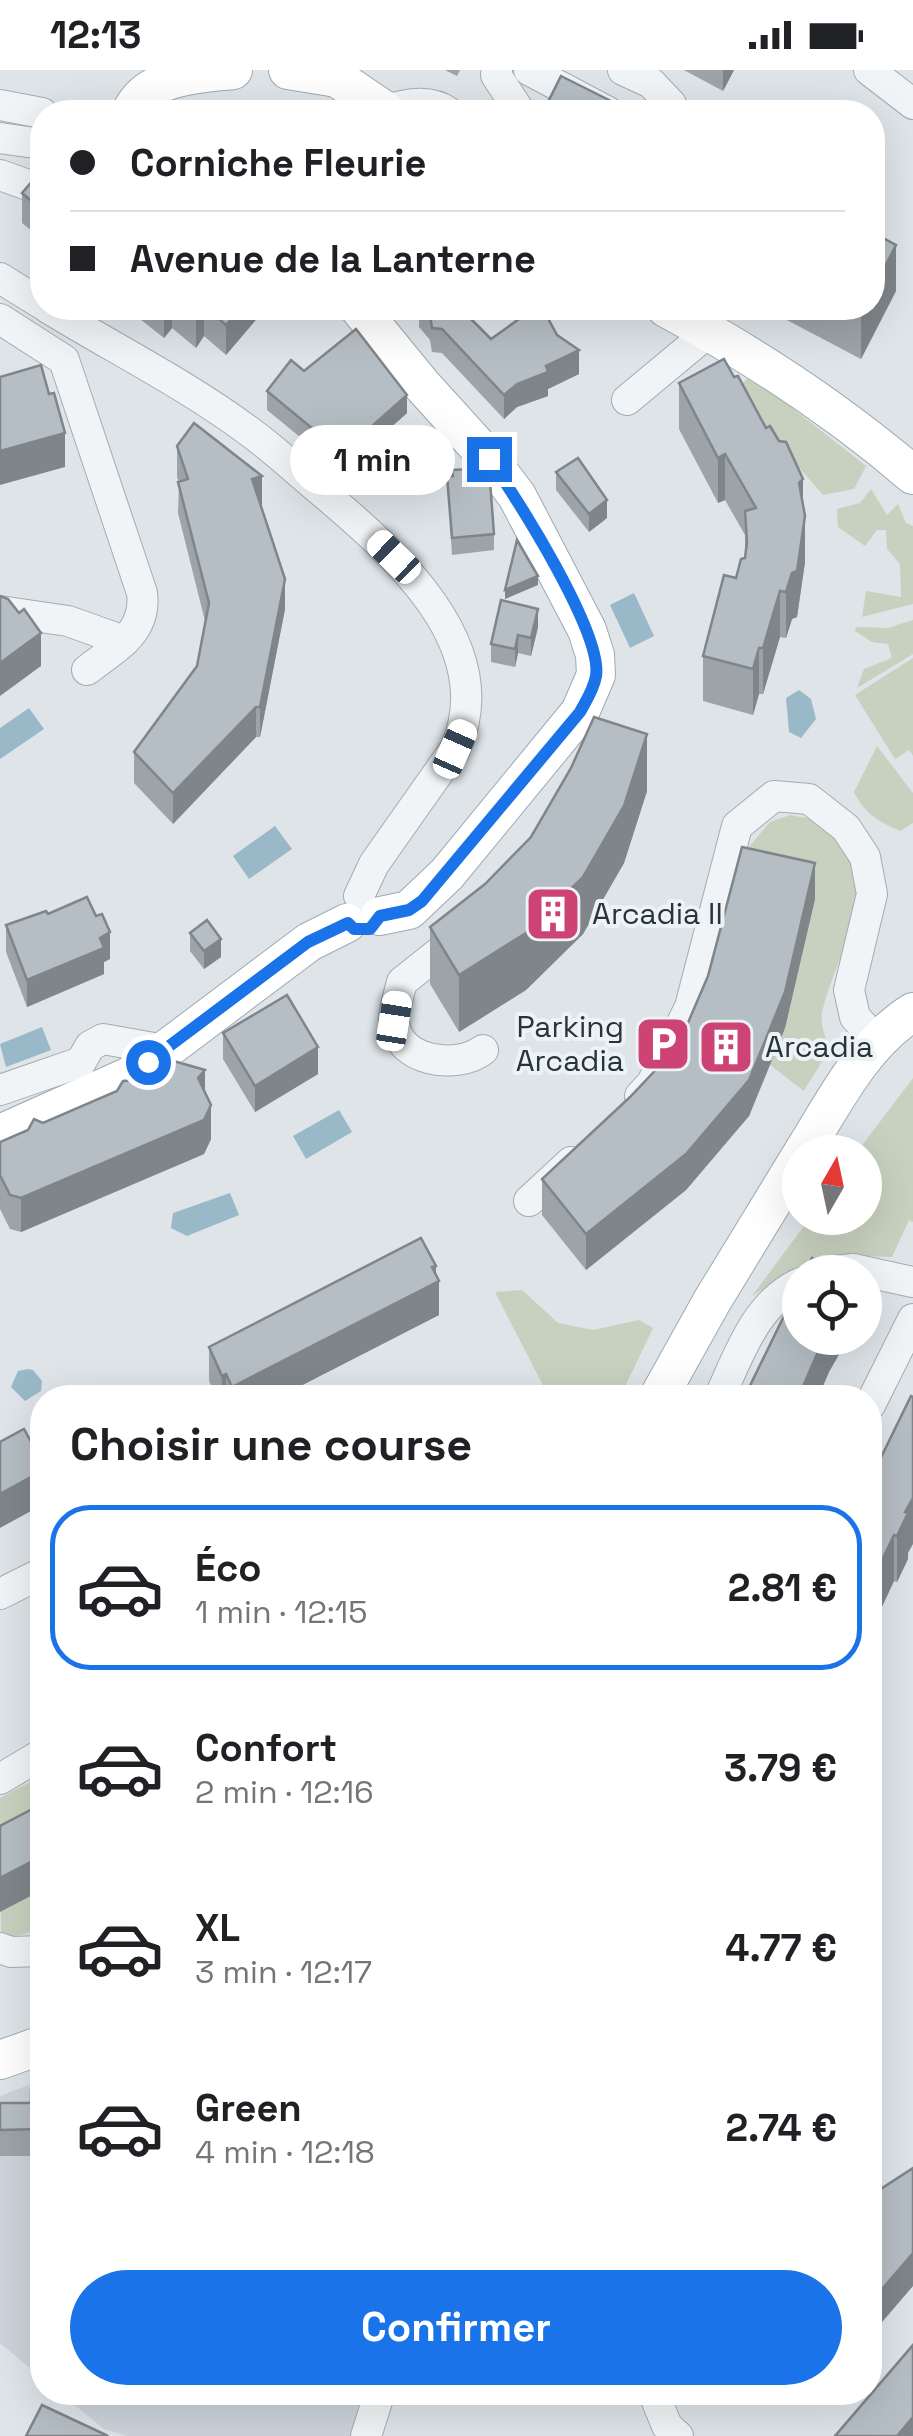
<!DOCTYPE html>
<html lang="fr">
<head>
<meta charset="utf-8">
<style>
	:root { --surface:#fff; --page:#f2f2f2; --text:#202124; --muted:#757577; --line:#e0e0e0; --accent:#1a73e8 }
	body { margin:0; font-family:"Space Grotesk",sans-serif; background:var(--page); color:var(--text); height:100vh; display:flex; flex-direction:column; font-size:38px; white-space:nowrap }
	* { box-sizing:border-box; margin:0 }
	p { font-size:32px; color:var(--muted) }
	.icon { flex:none; width:55px; height:55px; fill:none; stroke:currentColor; stroke-width:2; stroke-linecap:round; stroke-linejoin:round }
	.map { position:relative; flex:1; overflow:hidden }
	.drawer { position:absolute; left:30px; top:1315px; width:852px; height:1020px; display:flex; flex-direction:column; background:var(--surface); border-radius:40px; box-shadow:0 10px 40px #0002 }
	.drawer>* { flex:none }
	.hud { position:absolute; left:30px; top:30px; width:855px; height:220px; border-radius:40px; box-shadow:0 10px 40px #0002; display:grid; align-content:center; height:220px; padding:0 40px; background:var(--surface) }
	.needle { width:65px; rotate:9deg }
	.tools { position:absolute; left:782px; top:1065px; display:grid; gap:20px }
	.tools a { display:grid; place-items:center; width:100px; height:100px; border-radius:50%; background:var(--surface); box-shadow:0 10px 40px #0002; font-size:50px }
	.end { position:absolute; width:45px; height:45px; margin:-22px; border:12px solid #1a73e8; background:#fff; box-shadow:0 0 0 5px #fff }
	.from { border-radius:50% }
	.bubble { position:absolute; height:70px; border-radius:35px; background:var(--surface); box-shadow:0 10px 40px #0002; font-size:32px; font-weight:600; line-height:70px; text-align:center }
	.car { position:absolute; width:30px; height:60px; margin:-30px -15px; border-radius:12px; box-shadow:0 0 8px 2px #0007; background:linear-gradient(#fff 24%,#345 0 40%,#fff 0 76%,#345 0 86%,#fff 0) }
	.hud b { display:flex; align-items:center; gap:35px; height:95px; font-size:38px }
	.hud b+b { border-top:2px solid var(--line) }
	.hud i { width:25px; height:25px; background:var(--text) }
	ul { padding:0; list-style:none }
	li { display:flex; align-items:center; gap:30px; height:165px; margin:0 20px 15px; padding:0 20px; border:5px solid transparent; border-radius:40px }
	li div { flex:1 }
	li b { display:block; font-size:38px }
	li em { font-style:normal; font-weight:600 }
	li.selected { border-color:var(--accent) }
	li>.icon { width:90px; height:90px; stroke-width:1.5 }
	h2 { padding:0 40px; font-size:45px; line-height:120px }
	.cta { display:flex; gap:20px; margin-top:auto; padding:20px 40px }
	.cta a { flex:1; height:115px; border-radius:60px; background:var(--accent); color:#fff; font-size:40px; font-weight:600; line-height:115px; text-align:center }
	.status { display:flex; justify-content:space-between; align-items:center; height:70px; padding:0 50px; background:var(--surface); direction:ltr }
	.status svg { height:28px; fill:currentColor }
	.map>svg:first-child { display:block }
	.built { fill:#ccd3da }
	.green { fill:#c8d1bf }
	.water { fill:#99b9c8 }
	.lines { fill:none; stroke-linecap:round; stroke-linejoin:round }
	.minor-casing { stroke:#a3acb2; stroke-width:32 }
	.major-casing { stroke:#9dabb3; stroke-width:40 }
	.minor { stroke:#f1f4f6; stroke-width:30 }
	.major { stroke:#fff; stroke-width:38 }
	.wall { fill:#9ca3a9 }
	.shaded-wall { fill:#7f8589 }
	.building { fill:#b5bec4; stroke:#7f8589; stroke-width:2.5 }
	.route { stroke:#1a73e8; stroke-width:12 }
	.labels { text-anchor:middle; stroke-width:8; stroke-linejoin:round; paint-order:stroke }
	.poi-label { font-size:30px; fill:#27343e; stroke:#edf2f5; text-anchor:start }
</style>
</head>
<body>
<div class="status"><b>12:13</b><svg viewBox="0 0 49 12"><path d="M0 12V9h3v3zM5 12V6h3v6zM10 12V3h3v9zM15 12V0h3v12zM26 1h20v11H26zM47 4h2v5h-2z"/></svg></div>
<div class="map">
<svg width="913" height="2366" viewBox="0 0 913 2366">
	<rect width="100%" height="100%" fill="#dee4e8"/>
	<!-- built -->
	<g class="built">
		<path d="M42 2010V2308L0 2273V2026Z"/>
		<path d="M60 2323H369L361 2366H127L104 2359Z"/>
	</g>
	<!-- green -->
	<g class="green">
		<path d="M748 308 772 322 866 396 854 419 823 425 733 322Z"/>
		<path d="M871 419 887 445 898 434 906 453 913 456V534L862 547 866 521 901 527 900 494 887 479 886 460H877L865 476 838 457 837 439 860 433Z"/>
		<path d="M913 550V584L857 618 864 599 892 588 888 574 872 572 855 561 856 557 888 558Z"/>
		<path d="M913 588V686L909 680 895 689 855 625Z"/>
		<path d="M877 676 913 723V753L900 761C879 752 864 743 854 722Z"/>
		<path d="M790 745 833 753C887 824 840 870 822 942 819 955 828 967 826 980 824 993 810 1009 804 1021L770 995 785 958 815 829 743 784 770 752Z"/>
		<path d="M913 1008V1152L909 1150 892 1187 822 1185 752 1226 810 1148H865V1082H857Z"/>
		<path d="M522 1220 558 1253 593 1260 639 1250 653 1258 620 1327H549L495 1222Z"/>
		<path d="M42 1706V1860L1 1869 0 1728Z"/>
	</g>
	<!-- water -->
	<g class="water">
		<path d="M634 523 654 566 630 578 610 535Z"/>
		<path d="M799 620 811 629 816 649 801 668 789 662 786 628Z"/>
		<path d="M29 638 44 659 0 689V658Z"/>
		<path d="M275 756 292 779 249 809 233 786Z"/>
		<path d="M42 957 51 980 6 997 0 974Z"/>
		<path d="M339 1040 352 1062 306 1089 293 1066Z"/>
		<path d="M230 1123 239 1145 187 1166 171 1158 173 1143Z"/>
		<path d="M28 1299 33 1300 42 1311 41 1321 25 1331 11 1317 18 1301Z"/>
	</g>
	<g class="lines">
		<!-- minor casing -->
		<g class="minor-casing">
			<g id="minor">
				<path d="M497 0 496 5 520 42"/>
				<path d="M529 0 608 42"/>
				<path d="M623 0 651 13 671 34 670 42"/>
				<path d="M869 0 913 34"/>
				<path d="M0 35 42 43"/>
				<path d="M383 40C406 35 428 28 448 42"/>
				<path d="M0 68 42 74"/>
				<path d="M0 105 42 120"/>
				<path d="M0 208 42 234"/>
				<path d="M48 238C115 279 187 315 250 362 275 380 297 401 321 421 392 481 502 575 455 679L374 794 359 826"/>
				<path d="M0 249 64 290 142 523C147 563 115 578 87 600"/>
				<path d="M627 330 710 261"/>
				<path d="M0 541 68 551 124 571"/>
				<path d="M461 865 402 912C399 924 394 939 394 951 397 992 457 1000 483 980"/>
				<path d="M0 1020 81 992 90 976 103 969 165 980"/>
				<path d="M640 1026 652 1013 690 937 737 756 774 726 809 729 846 758 865 787 872 824 849 920 855 947 877 971"/>
				<path d="M529 1131 571 1092"/>
				<path d="M826 1202 853 1199 913 1212"/>
				<path d="M719 1328C739 1285 755 1234 800 1213"/>
				<path d="M870 1335 913 1249"/>
				<path d="M0 1524 42 1503"/>
				<path d="M0 1709 42 1684"/>
				<path d="M0 1878 11 1882 42 1881"/>
				<path d="M653 2322 667 2356 678 2366"/>
				<path d="M366 2366 380 2322"/>
			</g>
		</g>
		<!-- major casing -->
		<g class="major-casing">
			<g id="major">
				<path d="M288 0 337 8 387 42"/>
				<path d="M131 42C148 5 197 4 233 0"/>
				<path d="M359 238 422 315 489 389 517 426 587 560 595 585 596 605 580 642 447 804 409 840 380 846"/>
				<path d="M666 238C755 286 836 339 913 405"/>
				<path d="M0 1064 132 1005 309 872 347 853"/>
				<path d="M803 1082C834 1033 862 974 913 942"/>
				<path d="M658 1328 712 1231 800 1087"/>
				<path d="M0 1990 42 1975"/>
			</g>
		</g>
		<!-- minor -->
		<use href="#minor" class="minor"/>
		<!-- major -->
		<use href="#major" class="major"/>
	</g>
	<!-- wall -->
	<g class="wall">
		<path d="M445 0H460L457 6Z"/>
		<path d="M684 0H734L723 21Z"/>
		<path d="M42 108V169L22 153V123Z"/>
		<path d="M896 221 861 289 764 238H872Z"/>
		<path d="M126 238H266L226 285 204 266 196 278 172 258 164 268Z"/>
		<path d="M412 238H470V247L491 269 579 304 548 319V326L517 337 504 349 442 283 432 282 430 270 419 257V248Z"/>
		<path d="M304 301 407 343 381 366 382 385 374 393V400L360 416 267 340V321Z"/>
		<path d="M679 313 803 436 805 492 797 547 792 549 786 568 780 567 763 624H759L753 645 703 631V586L745 488V465L725 430 718 433 679 359Z"/>
		<path d="M177 376 262 437 285 539 260 667H256L173 754 134 713V682L197 596 205 551 178 443 179 412 177 407Z"/>
		<path d="M556 402 607 448 589 462 556 420Z"/>
		<path d="M473 405 494 464V480L452 485 447 406Z"/>
		<path d="M538 557 531 586 518 583 515 597 491 592V574Z"/>
		<path d="M647 721 624 793 583 864 526 920 459 962 430 914V857Z"/>
		<path d="M815 829 785 958 749 1046 686 1120 586 1200 542 1145V1109L630 1027 665 990Z"/>
		<path d="M48 844 110 889 104 892V904L27 937 6 882V855Z"/>
		<path d="M190 863 221 887 204 899 190 881Z"/>
		<path d="M223 963 318 1004 255 1042 223 989Z"/>
		<path d="M205 1022 211 1069 204 1084 21 1162 10 1159 0 1139V1072L43 1053Z"/>
		<path d="M436 1204 439 1245 277 1328H216L209 1311V1277Z"/>
		<path d="M911 1326 908 1489 897 1512 894 1511 870 1562Z"/>
		<path d="M42 2021V2086H0V2033H31Z"/>
	</g>
	<!-- shaded-wall -->
	<g class="shaded-wall">
		<path d="M723 0H734L723 21Z"/>
		<path d="M896 175V221L861 289V244L864 238H872V222Z"/>
		<path d="M164 238H172V258L164 268Z"/>
		<path d="M204 238V266L196 278V248Z"/>
		<path d="M241 238H266L226 285V255Z"/>
		<path d="M463 238H470V255L461 239Z"/>
		<path d="M579 280V304L548 319V326L517 337 504 349V325L517 314 546 296Z"/>
		<path d="M407 325V343L371 375V357Z"/>
		<path d="M65 363V397L0 415V381Z"/>
		<path d="M382 366V385L374 393V400L360 416V398L371 379Z"/>
		<path d="M725 384V430L718 433V388Z"/>
		<path d="M262 406V437L252 440V409Z"/>
		<path d="M803 409V455L799 413Z"/>
		<path d="M607 430V448L589 462V444Z"/>
		<path d="M805 446V492L797 547 792 549 786 568V522Z"/>
		<path d="M538 506V515L505 529V520Z"/>
		<path d="M285 509V539L260 667V637Z"/>
		<path d="M780 521V567L763 624V578Z"/>
		<path d="M538 539V557L531 586V568Z"/>
		<path d="M41 563V596L0 626V593Z"/>
		<path d="M518 565V583L515 597V579Z"/>
		<path d="M759 578V624L753 645V599Z"/>
		<path d="M256 637V667L173 754V723Z"/>
		<path d="M647 664V721L624 793 583 864 526 920 459 962V905Z"/>
		<path d="M815 793V829L785 958 749 1046 686 1120 586 1200V1164Z"/>
		<path d="M110 862V889L104 892V904L27 937V910Z"/>
		<path d="M221 869V887L204 899V881Z"/>
		<path d="M318 977V1004L255 1042V1016Z"/>
		<path d="M205 1000V1034L198 1008Z"/>
		<path d="M211 1035V1069L204 1084 21 1162V1128Z"/>
		<path d="M436 1196V1212L439 1211V1245L277 1328H232V1317Z"/>
		<path d="M824 1268H846L844 1276 829 1302 818 1328H798Z"/>
		<path d="M226 1304V1328H222V1306Z"/>
		<path d="M40 1388V1403L42 1401V1435L0 1458V1424Z"/>
		<path d="M913 1428V1474L908 1483V1489L897 1512V1466L905 1442Z"/>
		<path d="M894 1465V1511L870 1562V1516Z"/>
		<path d="M42 1786V1820L0 1842V1808Z"/>
		<path d="M913 2183V2216L877 2258 870 2261V2228Z"/>
		<path d="M913 2347V2366H897Z"/>
	</g>
	<!-- building -->
	<g class="building">
		<path d="M561 6 633 42H543Z"/>
		<path d="M35 108H42V140L22 123Z"/>
		<path d="M872 162 896 175 872 222Z"/>
		<path d="M184 238H204L196 248Z"/>
		<path d="M206 238H241L226 255Z"/>
		<path d="M422 238H463L461 239 491 269 533 239 538 244 544 241 557 265 579 280 546 296 548 302 517 314 504 325 442 259 432 258 430 246Z"/>
		<path d="M850 238H864L861 244Z"/>
		<path d="M356 259 407 325 371 357 382 366 371 379 374 382 360 398 267 321 291 290 304 301Z"/>
		<path d="M724 289 734 307 738 306 766 358 770 356 779 371 786 372 803 409 799 413 805 446 797 501 792 503 786 522 780 521 763 578H759L753 599 703 586 724 505 736 508 741 489 745 488 747 472 745 441 756 438 725 384 718 388 679 313Z"/>
		<path d="M41 295 49 324 54 323 65 363 0 381V307Z"/>
		<path d="M194 353 262 406 252 409 285 509 260 637H256L173 723 134 682 197 596 209 533 178 412 188 409 177 376Z"/>
		<path d="M578 388 607 430 589 444 556 402Z"/>
		<path d="M472 399 473 405 484 403 490 411 494 464 452 468 447 406H453L452 400Z"/>
		<path d="M517 470 538 506 505 520Z"/>
		<path d="M0 526 8 529 19 543 24 539 41 563 0 593Z"/>
		<path d="M501 530 538 539 531 568 518 565 515 579 491 574Z"/>
		<path d="M594 647 647 664 624 736 583 807 526 863 459 905 430 857 485 814 531 767 571 698Z"/>
		<path d="M742 777 815 793 785 922 749 1010 686 1084 586 1164 542 1109 630 1027 665 990 681 969 708 906Z"/>
		<path d="M87 827 96 846 102 844 110 862 100 868 104 878 27 910 6 855 46 841 48 844Z"/>
		<path d="M207 850 221 869 204 881 190 863Z"/>
		<path d="M287 925 318 977 255 1016 223 963Z"/>
		<path d="M163 988 205 1000 198 1008 211 1035 204 1050 21 1128 10 1125 0 1105V1072L28 1060 34 1049 43 1053 117 1021 123 1011 136 1010Z"/>
		<path d="M421 1168 436 1196 432 1197 439 1211 232 1317 226 1304 222 1306 209 1277Z"/>
		<path d="M812 1188 838 1202H805Z"/>
		<path d="M800 1213V1268H824L798 1328H744Z"/>
		<path d="M911 1326 913 1327V1428L905 1442 908 1443 897 1466 894 1465 870 1516V1410Z"/>
		<path d="M24 1359 40 1388 36 1390 42 1401 0 1424V1372Z"/>
		<path d="M42 1734V1786L0 1808V1756Z"/>
		<path d="M31 2021H42V2059L0 2060V2033H31Z"/>
		<path d="M913 2098V2183L877 2225 870 2228V2126Z"/>
		<path d="M913 2275V2347L897 2366H835Z"/>
		<path d="M42 2335 108 2366H26Z"/>
	</g>
	<g class="lines">
		<!-- route -->
		<path class="route" d="M148 992 308 872 348 853 354 859H370L380 846 409 840 422 831 580 642C586 631 594 619 596 606 603 564 516 426 489 389"/>
	</g>
	<!-- icons -->
	<defs>
		<g id="building-square" transform="scale(2.875)"><rect x="-9" y="-9" width="18" height="18" rx="4" fill="#cd4374" stroke="#edf2f5"/><path d="M-4-6H4V6H1V3H-1V6H-4ZM-2.5-4.3h1.7v1.8h-1.7ZM.8-4.3h1.7v1.8H.8ZM-2.5-1h1.7V.8h-1.7ZM.8-1h1.7V.8H.8Z" fill="#fff"/></g>
		<g id="parking-square" transform="scale(2.875)"><rect x="-9" y="-9" width="18" height="18" rx="4" fill="#cd4374" stroke="#edf2f5"/><path d="M-3.5-5.5H1a3.5 3.5 0 0 1 0 7H-1V5.5H-3.5ZM-1-3.4V-.6H.8a1.4 1.4 0 0 0 0-2.8Z" fill="#fff"/></g>
	</defs>
	<g fill-rule="evenodd">
		<use href="#building-square" x="553" y="844"/>
		<use href="#parking-square" x="663" y="974"/>
		<use href="#building-square" x="726" y="977"/>
	</g>
	<g class="labels">
		<!-- poi labels -->
		<g class="poi-label">
			<text x="592" y="854">Arcadia II</text>
			<text x="624" y="967" text-anchor="end">Parking<tspan x="624" dy="34">Arcadia</tspan></text>
			<text x="765" y="987">Arcadia</text>
		</g>
	</g>
</svg>
<div class="tools">
<a><svg class="needle" viewBox="-14 -14 28 28"><path d="M0-13l5 13h-10z" fill="#e53935"/><path d="M0 13l5-13h-10z" fill="#757577"/></svg></a>
<a><svg class="icon" aria-label="locate" viewBox="0 0 24 24"><circle cx="12" cy="12" r="6"/><path d="M12 2v4M12 18v4M2 12h4M18 12h4"/></svg></a>
</div>
<i class="end from" style="left:148px;top:992px"></i>
<i class="end" style="left:489px;top:389px"></i>
<div class="bubble" style="left:290px;top:355px;width:165px">1 min</div>
<i class="car" style="left:394px;top:487px;rotate:314deg"></i>
<i class="car" style="left:455px;top:679px;rotate:24deg"></i>
<i class="car" style="left:394px;top:951px;rotate:9deg"></i>
<div class="hud">
<b><i class="from"></i>Corniche Fleurie</b>
<b><i></i>Avenue de la Lanterne</b>
</div>
<section class="drawer">
<h2>Choisir une course</h2>
<ul>
<li class="selected"><svg class="icon" aria-label="car" viewBox="0 0 24 24"><path d="M5 17H2v-5l4-1 3-4h7l3 4 3 1v5h-3M9 17h6M6 11h13"/><circle cx="7" cy="17" r="2"/><circle cx="17" cy="17" r="2"/></svg><div><b>Éco</b><p>1 min · 12:15</p></div><em>2.81 €</em></li>
<li><svg class="icon" aria-label="car" viewBox="0 0 24 24"><path d="M5 17H2v-5l4-1 3-4h7l3 4 3 1v5h-3M9 17h6M6 11h13"/><circle cx="7" cy="17" r="2"/><circle cx="17" cy="17" r="2"/></svg><div><b>Confort</b><p>2 min · 12:16</p></div><em>3.79 €</em></li>
<li><svg class="icon" aria-label="car" viewBox="0 0 24 24"><path d="M5 17H2v-5l4-1 3-4h7l3 4 3 1v5h-3M9 17h6M6 11h13"/><circle cx="7" cy="17" r="2"/><circle cx="17" cy="17" r="2"/></svg><div><b>XL</b><p>3 min · 12:17</p></div><em>4.77 €</em></li>
<li><svg class="icon" aria-label="car" viewBox="0 0 24 24"><path d="M5 17H2v-5l4-1 3-4h7l3 4 3 1v5h-3M9 17h6M6 11h13"/><circle cx="7" cy="17" r="2"/><circle cx="17" cy="17" r="2"/></svg><div><b>Green</b><p>4 min · 12:18</p></div><em>2.74 €</em></li>
</ul>
<div class="cta"><a>Confirmer</a></div>
</section>
</div>
</body>
</html>
